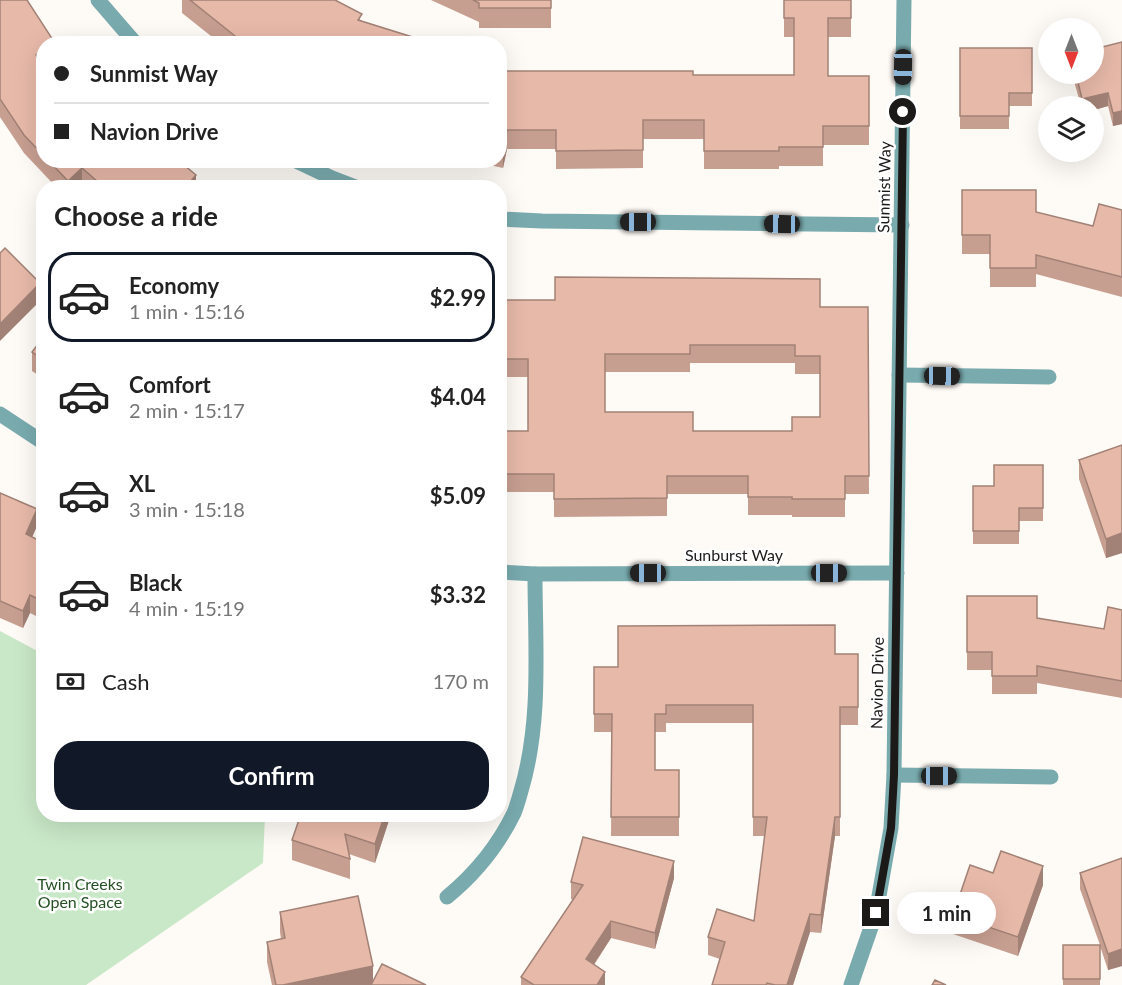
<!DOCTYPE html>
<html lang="en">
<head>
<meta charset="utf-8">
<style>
	:root { --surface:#fff; --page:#f2f2f2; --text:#222; --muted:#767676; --line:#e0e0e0; --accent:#111827 }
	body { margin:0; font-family:Lato,sans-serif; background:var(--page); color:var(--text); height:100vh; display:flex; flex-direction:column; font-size:22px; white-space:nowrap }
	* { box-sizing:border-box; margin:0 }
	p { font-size:20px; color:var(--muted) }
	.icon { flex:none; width:33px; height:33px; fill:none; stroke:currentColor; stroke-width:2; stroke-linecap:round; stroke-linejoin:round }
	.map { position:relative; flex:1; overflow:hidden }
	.drawer { position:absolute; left:36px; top:180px; width:471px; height:642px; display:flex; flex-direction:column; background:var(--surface); border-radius:24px; box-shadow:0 6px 24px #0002 }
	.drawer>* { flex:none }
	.top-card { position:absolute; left:36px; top:36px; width:471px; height:132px; border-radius:24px; box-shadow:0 6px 24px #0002; display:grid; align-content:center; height:132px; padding:0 18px; background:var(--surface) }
	.needle { width:39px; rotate:180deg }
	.tools { position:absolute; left:1038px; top:18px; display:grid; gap:12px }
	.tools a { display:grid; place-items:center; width:66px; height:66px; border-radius:50%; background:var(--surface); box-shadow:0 6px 24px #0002; font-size:30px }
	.end { position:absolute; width:27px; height:27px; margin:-14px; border:8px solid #1c1a19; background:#fff; box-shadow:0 0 0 3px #fff }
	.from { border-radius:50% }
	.bubble { position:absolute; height:42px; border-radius:21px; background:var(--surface); box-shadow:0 6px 24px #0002; font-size:20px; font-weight:700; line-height:42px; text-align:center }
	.car { position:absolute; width:18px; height:36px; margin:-18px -9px; border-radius:8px; box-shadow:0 0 4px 2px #0007; background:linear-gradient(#222 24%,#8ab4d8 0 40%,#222 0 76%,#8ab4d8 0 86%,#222 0) }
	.top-card b { display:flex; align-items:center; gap:21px; height:57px; font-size:22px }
	.top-card b+b { border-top:2px solid var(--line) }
	.top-card i { width:15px; height:15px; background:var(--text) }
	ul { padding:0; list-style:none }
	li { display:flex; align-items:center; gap:18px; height:90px; margin:0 12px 9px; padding:0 6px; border:3px solid transparent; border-radius:24px }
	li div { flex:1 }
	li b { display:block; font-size:22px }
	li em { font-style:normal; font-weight:700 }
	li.selected { border-color:var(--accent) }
	li>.icon { width:54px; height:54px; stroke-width:1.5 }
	h2 { padding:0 18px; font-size:27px; line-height:72px }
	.pay { display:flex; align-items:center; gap:15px; height:66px; padding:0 18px; font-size:22px }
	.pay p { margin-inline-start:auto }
	.action { display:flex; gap:12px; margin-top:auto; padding:12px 18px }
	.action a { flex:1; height:69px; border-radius:24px; background:var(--accent); color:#fff; font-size:24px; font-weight:700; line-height:69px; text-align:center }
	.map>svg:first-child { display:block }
	.green { fill:#c9e8c7 }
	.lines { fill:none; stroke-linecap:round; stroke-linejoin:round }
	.minor { stroke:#79abae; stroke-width:15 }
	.wall { fill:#c79f91; fill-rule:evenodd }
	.shaded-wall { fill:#a28276 }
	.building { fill:#e7b9a9; stroke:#a28276; stroke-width:1.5; fill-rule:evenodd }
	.route { stroke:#1c1a19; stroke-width:8 }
	.labels { text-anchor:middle; stroke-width:5; stroke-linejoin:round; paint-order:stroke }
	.street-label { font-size:16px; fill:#1c1a19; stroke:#fff }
	.park-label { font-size:16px; fill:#245023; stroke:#fff }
</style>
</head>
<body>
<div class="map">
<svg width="1122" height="985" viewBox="0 0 1122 985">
	<rect width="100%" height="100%" fill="#fefaf6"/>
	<!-- green -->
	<path class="green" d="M0 631 43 654 44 814 265 815 263 863 86 985H0Z"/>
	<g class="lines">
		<!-- minor -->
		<g class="minor">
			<path d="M98 0 136 44"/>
			<path d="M294 160 332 178 358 188"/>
			<path d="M500 219 542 221 902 225"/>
			<path d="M899 375 1049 377"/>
			<path d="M0 414 44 443"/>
			<path d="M500 572 535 574 897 573"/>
			<path d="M894 775 1051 777"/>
			<path d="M447 897C475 874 498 846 514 813 517 806 519 798 521 791 542 721 535 646 535 574"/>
			<path d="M851 985 876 913 891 828 894 775 904 0"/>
		</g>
	</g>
	<!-- wall -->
	<g class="wall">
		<path d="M0 0 55 44H44V160H178L196 188H84L82 186 80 188H57L24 153 0 117Z"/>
		<path d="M182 0H335L362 21 435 44H221L182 13Z"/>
		<path d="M431 0H551V28H479V22Z"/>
		<path d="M784 0H851V37H828V76H869V145H823V166H779V169H704V139H643V168L556 169V149H507L503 168 467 160H500V70L504 71 693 75H794V37H784Z"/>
		<path d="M1122 42V124L1113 126 1108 106 1094 110V106H1081L1072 74H1094Z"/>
		<path d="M960 48H1032V106H1009V129H960Z"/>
		<path d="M962 190 1036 212 1093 226 1122 210V297L1036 274V287H990V254H962Z"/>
		<path d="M500 300 820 307H868L869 494H845V517H792V515H748V494H667V516L554 517V492H500V431H528V377H500ZM690 363H795V374H820V417L792 431H693L605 412V372H690Z"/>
		<path d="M44 336V379L32 371V352Z"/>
		<path d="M1122 445V553L1106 558 1079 479V460Z"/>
		<path d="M1043 465V521H1019V544H973V486H994Z"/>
		<path d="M0 493 37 526 32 537 44 543V620L30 613 23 628 0 618Z"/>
		<path d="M967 596 1037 618 1104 629 1122 610V698L1037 683V694H992V670H967Z"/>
		<path d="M835 654H858V725H840V836H835L821 933 810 932 793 985H712L720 959 708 955V937L754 921 765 836H753V723H666V732H655V770H679V836H611L612 732H594V667H618Z"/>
		<path d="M391 814 375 863 349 854 350 859V879L292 860V840Z"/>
		<path d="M1122 858V966L1108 970 1100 946V985H1063V945H1100L1080 889V873Z"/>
		<path d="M993 873 1043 885 1018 956 953 934V915Z"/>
		<path d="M674 878 655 949 611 938 594 965 605 985H521V977L573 900 571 899V882Z"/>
		<path d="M280 912 373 982 426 985H272L267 962V942L281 939 280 932Z"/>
	</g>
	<!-- shaded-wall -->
	<g class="shaded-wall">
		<path d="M44 50V68L36 55Z"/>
		<path d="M1108 93V106L1094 110V106H1082V99Z"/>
		<path d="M1122 111V124L1113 126V113Z"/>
		<path d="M507 130V149L503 168V150Z"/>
		<path d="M82 168V186L80 188H68V181Z"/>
		<path d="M196 175V188H185Z"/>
		<path d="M40 283V301L0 341V324Z"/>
		<path d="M37 509V526L26 551V534Z"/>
		<path d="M1122 533V553L1106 558V539Z"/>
		<path d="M30 595V613L23 628V611Z"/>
		<path d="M385 814H391L375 863V844Z"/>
		<path d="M835 817V836L821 933V915Z"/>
		<path d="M674 861V878L655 949V933Z"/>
		<path d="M1043 866V885L1018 956V937Z"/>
		<path d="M810 914V932L793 985H787Z"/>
		<path d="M611 921V938L586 976V959Z"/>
		<path d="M1122 949V966L1108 970V954Z"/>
		<path d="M373 966V985H283Z"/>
		<path d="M605 972V985H597Z"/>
	</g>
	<!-- building -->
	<g class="building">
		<path d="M0 0H27L55 43 44 44V50L36 55 44 66V156L24 135 0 99Z"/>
		<path d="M190 0H335L362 14 358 20 435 44H245Z"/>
		<path d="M473 0H551V8H479V3Z"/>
		<path d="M784 0H851V18H828V76H869V126H823V147H779V151H704V120H643V150L556 151V130H507L503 150 500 149V70L504 71H693V75H794V18H784Z"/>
		<path d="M1122 42V111L1113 113 1108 93 1082 99 1076 74H1094V49Z"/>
		<path d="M960 48H1032V93H1009V116H960Z"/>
		<path d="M48 160H178L196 175 185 188H105L82 168 68 181Z"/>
		<path d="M962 190H1036V212L1093 226 1099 204 1122 210V277L1036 255V268H990V235H962Z"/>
		<path d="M5 248 40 283 0 324V253Z"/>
		<path d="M555 277 820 279V307H868L869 476H845V499H792V497H748V476H667V498L554 499V474H500V431H528V359H500V300H555ZM690 345H795V356H820V417H792V431H693V412H605V354H690Z"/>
		<path d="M44 336V360L32 352Z"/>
		<path d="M1122 445V533L1106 539 1079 460Z"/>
		<path d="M994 465H1043V508H1019V531H973V486H994Z"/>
		<path d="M0 493 37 509 26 534 44 543V602L30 595 23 611 0 601Z"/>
		<path d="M967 596H1037V618L1104 629 1108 607 1122 610V681L1037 666V676H992V652H967Z"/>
		<path d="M835 625V654H858V707H840V817H835L821 915 810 914 787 985H775L767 983 766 985H712L725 942 708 937 717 909 754 921 767 817H753V705H666V714H655V770H679V817H611L612 714H594V667H618V626Z"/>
		<path d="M301 814H385L375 844 345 834 350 859 292 840Z"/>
		<path d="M583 837 674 861 655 933 611 921 586 959 605 972 597 985H534L521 977 583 885 571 882Z"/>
		<path d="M1001 851 1043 866 1018 937 953 915 970 865 993 873Z"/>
		<path d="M1122 858V949L1108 954 1080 873Z"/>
		<path d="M358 896 373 966 283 985H276L267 942 285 938 280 912Z"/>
		<rect x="1063" y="945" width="37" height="34"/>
		<path d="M382 964 426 985H371Z"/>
		<path d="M935 980 946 985H932Z"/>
	</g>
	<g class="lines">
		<!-- route -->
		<path class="route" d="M876 913 891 828 894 775 903 112"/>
	</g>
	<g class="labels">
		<!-- street labels -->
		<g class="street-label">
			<text transform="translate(884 187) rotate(-89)" y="6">Sunmist Way</text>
			<text x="734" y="561">Sunburst Way</text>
			<text transform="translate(877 683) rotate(-89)" y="6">Navion Drive</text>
		</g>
		<!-- park labels -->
		<g class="park-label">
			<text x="80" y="890">Twin Creeks<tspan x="80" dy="18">Open Space</tspan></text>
		</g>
	</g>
</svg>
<div class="tools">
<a><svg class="needle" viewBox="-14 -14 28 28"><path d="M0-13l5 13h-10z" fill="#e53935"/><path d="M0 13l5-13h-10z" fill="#767676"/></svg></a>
<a><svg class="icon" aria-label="layers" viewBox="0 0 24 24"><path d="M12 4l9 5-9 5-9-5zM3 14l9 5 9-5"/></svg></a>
</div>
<i class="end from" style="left:903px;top:112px"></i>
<i class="end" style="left:876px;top:913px"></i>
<div class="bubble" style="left:897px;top:892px;width:99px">1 min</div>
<i class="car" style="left:903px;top:67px;rotate:181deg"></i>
<i class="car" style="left:638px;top:222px;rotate:270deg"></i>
<i class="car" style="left:782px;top:224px;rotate:271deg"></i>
<i class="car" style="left:942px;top:376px;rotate:91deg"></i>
<i class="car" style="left:648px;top:573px;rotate:270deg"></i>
<i class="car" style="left:829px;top:573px;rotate:90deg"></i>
<i class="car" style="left:939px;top:776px;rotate:90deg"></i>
<div class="top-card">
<b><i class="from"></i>Sunmist Way</b>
<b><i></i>Navion Drive</b>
</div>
<section class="drawer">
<h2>Choose a ride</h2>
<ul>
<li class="selected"><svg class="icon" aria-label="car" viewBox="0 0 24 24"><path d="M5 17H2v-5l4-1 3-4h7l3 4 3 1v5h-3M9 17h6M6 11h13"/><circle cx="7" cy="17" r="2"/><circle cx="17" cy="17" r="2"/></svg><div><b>Economy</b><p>1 min · 15:16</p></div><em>$2.99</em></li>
<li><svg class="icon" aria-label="car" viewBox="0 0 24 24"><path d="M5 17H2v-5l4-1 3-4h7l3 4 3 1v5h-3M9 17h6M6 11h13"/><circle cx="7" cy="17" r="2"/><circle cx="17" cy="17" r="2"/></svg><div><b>Comfort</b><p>2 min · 15:17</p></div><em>$4.04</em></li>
<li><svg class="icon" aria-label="car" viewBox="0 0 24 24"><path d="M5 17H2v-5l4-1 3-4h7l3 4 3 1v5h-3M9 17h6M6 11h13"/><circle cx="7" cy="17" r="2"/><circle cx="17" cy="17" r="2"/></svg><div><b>XL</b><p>3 min · 15:18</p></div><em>$5.09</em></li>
<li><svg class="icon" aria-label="car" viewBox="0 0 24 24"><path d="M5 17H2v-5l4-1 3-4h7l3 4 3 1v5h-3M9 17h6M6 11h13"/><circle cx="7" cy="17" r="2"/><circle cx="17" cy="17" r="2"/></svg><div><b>Black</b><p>4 min · 15:19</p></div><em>$3.32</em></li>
</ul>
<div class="pay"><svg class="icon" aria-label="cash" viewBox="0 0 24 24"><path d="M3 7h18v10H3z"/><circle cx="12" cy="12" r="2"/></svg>Cash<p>170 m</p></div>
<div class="action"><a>Confirm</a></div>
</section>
</div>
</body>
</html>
